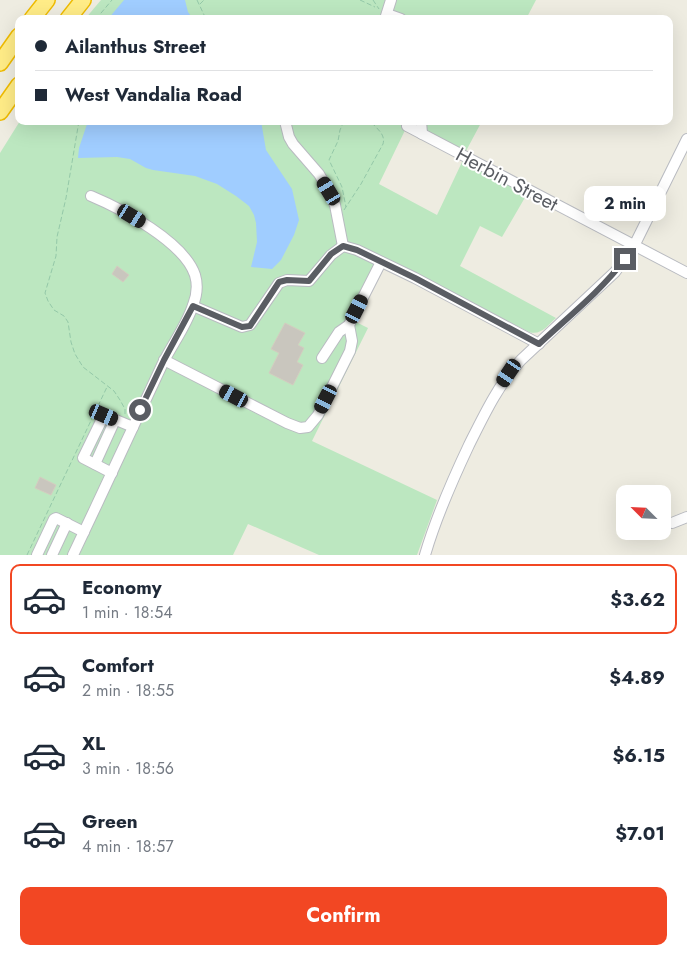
<!DOCTYPE html>
<html lang="en">
<head>
<meta charset="utf-8">
<style>
	:root { --surface:#fff; --page:#f2f2f3; --text:#1f2937; --muted:#747a83; --line:#e0e1e3; --accent:#f24723 }
	body { margin:0; font-family:Jost,sans-serif; background:var(--page); color:var(--text); height:100vh; display:flex; flex-direction:column; font-size:19px; white-space:nowrap }
	* { box-sizing:border-box; margin:0 }
	p { font-size:16px; color:var(--muted) }
	.icon { flex:none; width:28px; height:28px; fill:none; stroke:currentColor; stroke-width:2; stroke-linecap:round; stroke-linejoin:round }
	.map { position:relative; height:555px; overflow:hidden }
	.details { display:flex; flex-direction:column; background:var(--surface); flex:1 }
	.details>* { flex:none }
	.banner { position:absolute; left:15px; top:15px; width:658px; height:110px; border-radius:10px; box-shadow:0 5px 20px #0002; display:grid; align-content:center; height:110px; padding:0 20px; background:var(--surface) }
	.needle { width:32px; rotate:294deg }
	.fabs { position:absolute; left:616px; top:485px; display:grid; gap:10px }
	.fabs a { display:grid; place-items:center; width:55px; height:55px; border-radius:10px; background:var(--surface); box-shadow:0 5px 20px #0002; font-size:25px }
	.end { position:absolute; width:22px; height:22px; margin:-11px; border:6px solid #5a5d63; background:#fff; box-shadow:0 0 0 2px #fff }
	.from { border-radius:50% }
	.bubble { position:absolute; height:35px; border-radius:10px; background:var(--surface); box-shadow:0 5px 20px #0002; font-size:16px; font-weight:700; line-height:35px; text-align:center }
	.car { position:absolute; width:15px; height:30px; margin:-15px -8px; border-radius:6px; box-shadow:0 0 4px 1px #0007; background:linear-gradient(#222 24%,#8ab4d8 0 40%,#222 0 76%,#8ab4d8 0 86%,#222 0) }
	.banner b { display:flex; align-items:center; gap:18px; height:48px; font-size:19px }
	.banner b+b { border-top:1px solid var(--line) }
	.banner i { width:12px; height:12px; background:var(--text) }
	ul { padding:9px 0 0; list-style:none }
	li { display:flex; align-items:center; gap:15px; height:70px; margin:0 10px 8px; padding:0 10px; border:2px solid transparent; border-radius:10px }
	li div { flex:1 }
	li b { display:block; font-size:19px }
	li em { font-style:normal; font-weight:700 }
	li.current { border-color:var(--accent) }
	li>.icon { width:45px; height:45px; stroke-width:1.5 }
	.cta { display:flex; gap:10px; margin-top:auto; padding:10px 20px }
	.cta a { flex:1; height:58px; border-radius:10px; background:var(--accent); color:#fff; font-size:20px; font-weight:700; line-height:58px; text-align:center }
	.map>svg:first-child { display:block }
	.green { fill:#bce7c0 }
	.water { fill:#a0cdff }
	.building { fill:#c9c6be; stroke:#d3cebf }
	.lines { fill:none; stroke-linecap:round; stroke-linejoin:round }
	.minor-casing { stroke:#b9bbc1; stroke-width:12 }
	.highway-casing { stroke:#efbb00; stroke-width:18 }
	.path { stroke:#94c8a8; stroke-width:1; stroke-dasharray:5 2.5; stroke-linecap:butt }
	.minor { stroke:#fff; stroke-width:10 }
	.highway { stroke:#ffec87; stroke-width:15 }
	.route { stroke:#5a5d63; stroke-width:6 }
	.labels { text-anchor:middle; stroke-width:4; stroke-linejoin:round; paint-order:stroke }
	.street-label { font-size:20px; fill:#5a5d63; stroke:#fff }
</style>
</head>
<body>
<div class="map">
<svg width="687" height="555" viewBox="0 0 687 555">
	<rect width="100%" height="100%" fill="#eeece1"/>
	<!-- green -->
	<g class="green">
		<path d="M101 0H536L526 19H85Z"/>
		<path d="M20 121H482L466 151 409 122 379 184 437 215 463 160 527 194 502 237 480 226 460 266 556 318C548 325 541 336 529 332L388 260 356 322 368 328 312 441 437 500 417 555H319L248 524 233 555H0V153Z"/>
	</g>
	<!-- water -->
	<g class="water">
		<path d="M124 0H185L188 12 193 19H108Z"/>
		<path d="M88 121H261L266 150 292 189 299 220 294 235 281 260 272 269 251 267 257 242 256 223 254 215 249 206 236 196 217 184 195 176 153 170 146 168 130 159 117 157 78 158 79 148Z"/>
	</g>
	<!-- building -->
	<g class="building">
		<path d="M117 266 129 275 123 282 112 274Z"/>
		<path d="M285 323 305 333 298 345 304 348 297 362 303 365 293 385 269 373 279 353 271 349Z"/>
		<path d="M40 477 56 485 51 495 35 488Z"/>
	</g>
	<g class="lines">
		<!-- minor casing -->
		<g class="minor-casing">
			<g id="minor">
				<path d="M387 14 401 19"/>
				<path d="M385 19 391 0"/>
				<path d="M285 121 289 137 293 144 319 174 329 191 335 205 343 246"/>
				<path d="M421 121 422 134"/>
				<path d="M407 126 687 273"/>
				<path d="M343 246 357 250 415 278 539 344"/>
				<path d="M193 306 242 327 250 325 279 283 287 280 309 281 331 255 343 246"/>
				<path d="M322 358 339 332 349 325"/>
				<path d="M164 360 287 423 300 428 308 427 318 415 350 351 352 341 349 325 381 262"/>
				<path d="M95 464 115 420"/>
				<path d="M112 473 83 458 104 415 133 427"/>
				<path d="M672 523 687 517"/>
				<path d="M37 555 54 519 56 518 84 532"/>
				<path d="M52 555 67 523"/>
				<path d="M73 555C103 492 132 429 162 365 171 346 187 325 193 305 197 295 198 285 195 275 184 242 122 209 91 196"/>
				<path d="M425 555C436 517 452 481 469 445 484 415 498 385 521 360L615 272 634 246 687 139"/>
			</g>
		</g>
		<!-- highway casing -->
		<g class="highway-casing">
			<g id="highway">
				<path d="M32 19 47 0"/>
				<path d="M68 19 83 0"/>
				<path d="M0 63 19 36"/>
				<path d="M0 112 19 85"/>
			</g>
		</g>
		<!-- path -->
		<g class="path">
			<path d="M197 0 206 19"/>
			<path d="M360 0 375 7"/>
			<path d="M373 0 379 9"/>
			<path d="M200 4 204 0"/>
			<path d="M96 19 112 0"/>
			<path d="M79 121 66 198 57 237 56 256 45 293 48 301 54 310 64 316 68 322 71 342 75 354 83 367 114 391 120 400 125 409V415"/>
			<path d="M344 121 340 130 338 141 329 160 342 187 346 207"/>
			<path d="M344 210 361 184 383 144C386 134 376 128 370 121"/>
			<path d="M27 555 107 387"/>
		</g>
		<!-- minor -->
		<use href="#minor" class="minor"/>
		<!-- highway -->
		<use href="#highway" class="highway"/>
	</g>
	<g class="lines">
		<!-- route -->
		<path class="route" d="M140 410 164 360 193 306 242 327 250 326 279 282 287 280 309 281 331 254 343 246 357 250 415 278 539 344C568 317 601 291 625 259"/>
	</g>
	<g class="labels">
		<!-- street labels -->
		<g class="street-label">
			<text transform="translate(507 179) rotate(28)" y="7">Herbin Street</text>
		</g>
	</g>
</svg>
<div class="fabs">
<a><svg class="needle" viewBox="-14 -14 28 28"><path d="M0-13l5 13h-10z" fill="#e53935"/><path d="M0 13l5-13h-10z" fill="#747a83"/></svg></a>
</div>
<i class="end from" style="left:140px;top:410px"></i>
<i class="end" style="left:625px;top:259px"></i>
<div class="bubble" style="left:584px;top:186px;width:82px">2 min</div>
<i class="car" style="left:329px;top:191px;rotate:329deg"></i>
<i class="car" style="left:132px;top:216px;rotate:121deg"></i>
<i class="car" style="left:357px;top:309px;rotate:27deg"></i>
<i class="car" style="left:509px;top:373px;rotate:214deg"></i>
<i class="car" style="left:234px;top:396px;rotate:298deg"></i>
<i class="car" style="left:326px;top:399px;rotate:207deg"></i>
<i class="car" style="left:104px;top:415px;rotate:113deg"></i>
<div class="banner">
<b><i class="from"></i>Ailanthus Street</b>
<b><i></i>West Vandalia Road</b>
</div>
</div>
<section class="details">
<ul>
<li class="current"><svg class="icon" aria-label="car" viewBox="0 0 24 24"><path d="M5 17H2v-5l4-1 3-4h7l3 4 3 1v5h-3M9 17h6M6 11h13"/><circle cx="7" cy="17" r="2"/><circle cx="17" cy="17" r="2"/></svg><div><b>Economy</b><p>1 min · 18:54</p></div><em>$3.62</em></li>
<li><svg class="icon" aria-label="car" viewBox="0 0 24 24"><path d="M5 17H2v-5l4-1 3-4h7l3 4 3 1v5h-3M9 17h6M6 11h13"/><circle cx="7" cy="17" r="2"/><circle cx="17" cy="17" r="2"/></svg><div><b>Comfort</b><p>2 min · 18:55</p></div><em>$4.89</em></li>
<li><svg class="icon" aria-label="car" viewBox="0 0 24 24"><path d="M5 17H2v-5l4-1 3-4h7l3 4 3 1v5h-3M9 17h6M6 11h13"/><circle cx="7" cy="17" r="2"/><circle cx="17" cy="17" r="2"/></svg><div><b>XL</b><p>3 min · 18:56</p></div><em>$6.15</em></li>
<li><svg class="icon" aria-label="car" viewBox="0 0 24 24"><path d="M5 17H2v-5l4-1 3-4h7l3 4 3 1v5h-3M9 17h6M6 11h13"/><circle cx="7" cy="17" r="2"/><circle cx="17" cy="17" r="2"/></svg><div><b>Green</b><p>4 min · 18:57</p></div><em>$7.01</em></li>
</ul>
<div class="cta"><a>Confirm</a></div>
</section>
</body>
</html>
